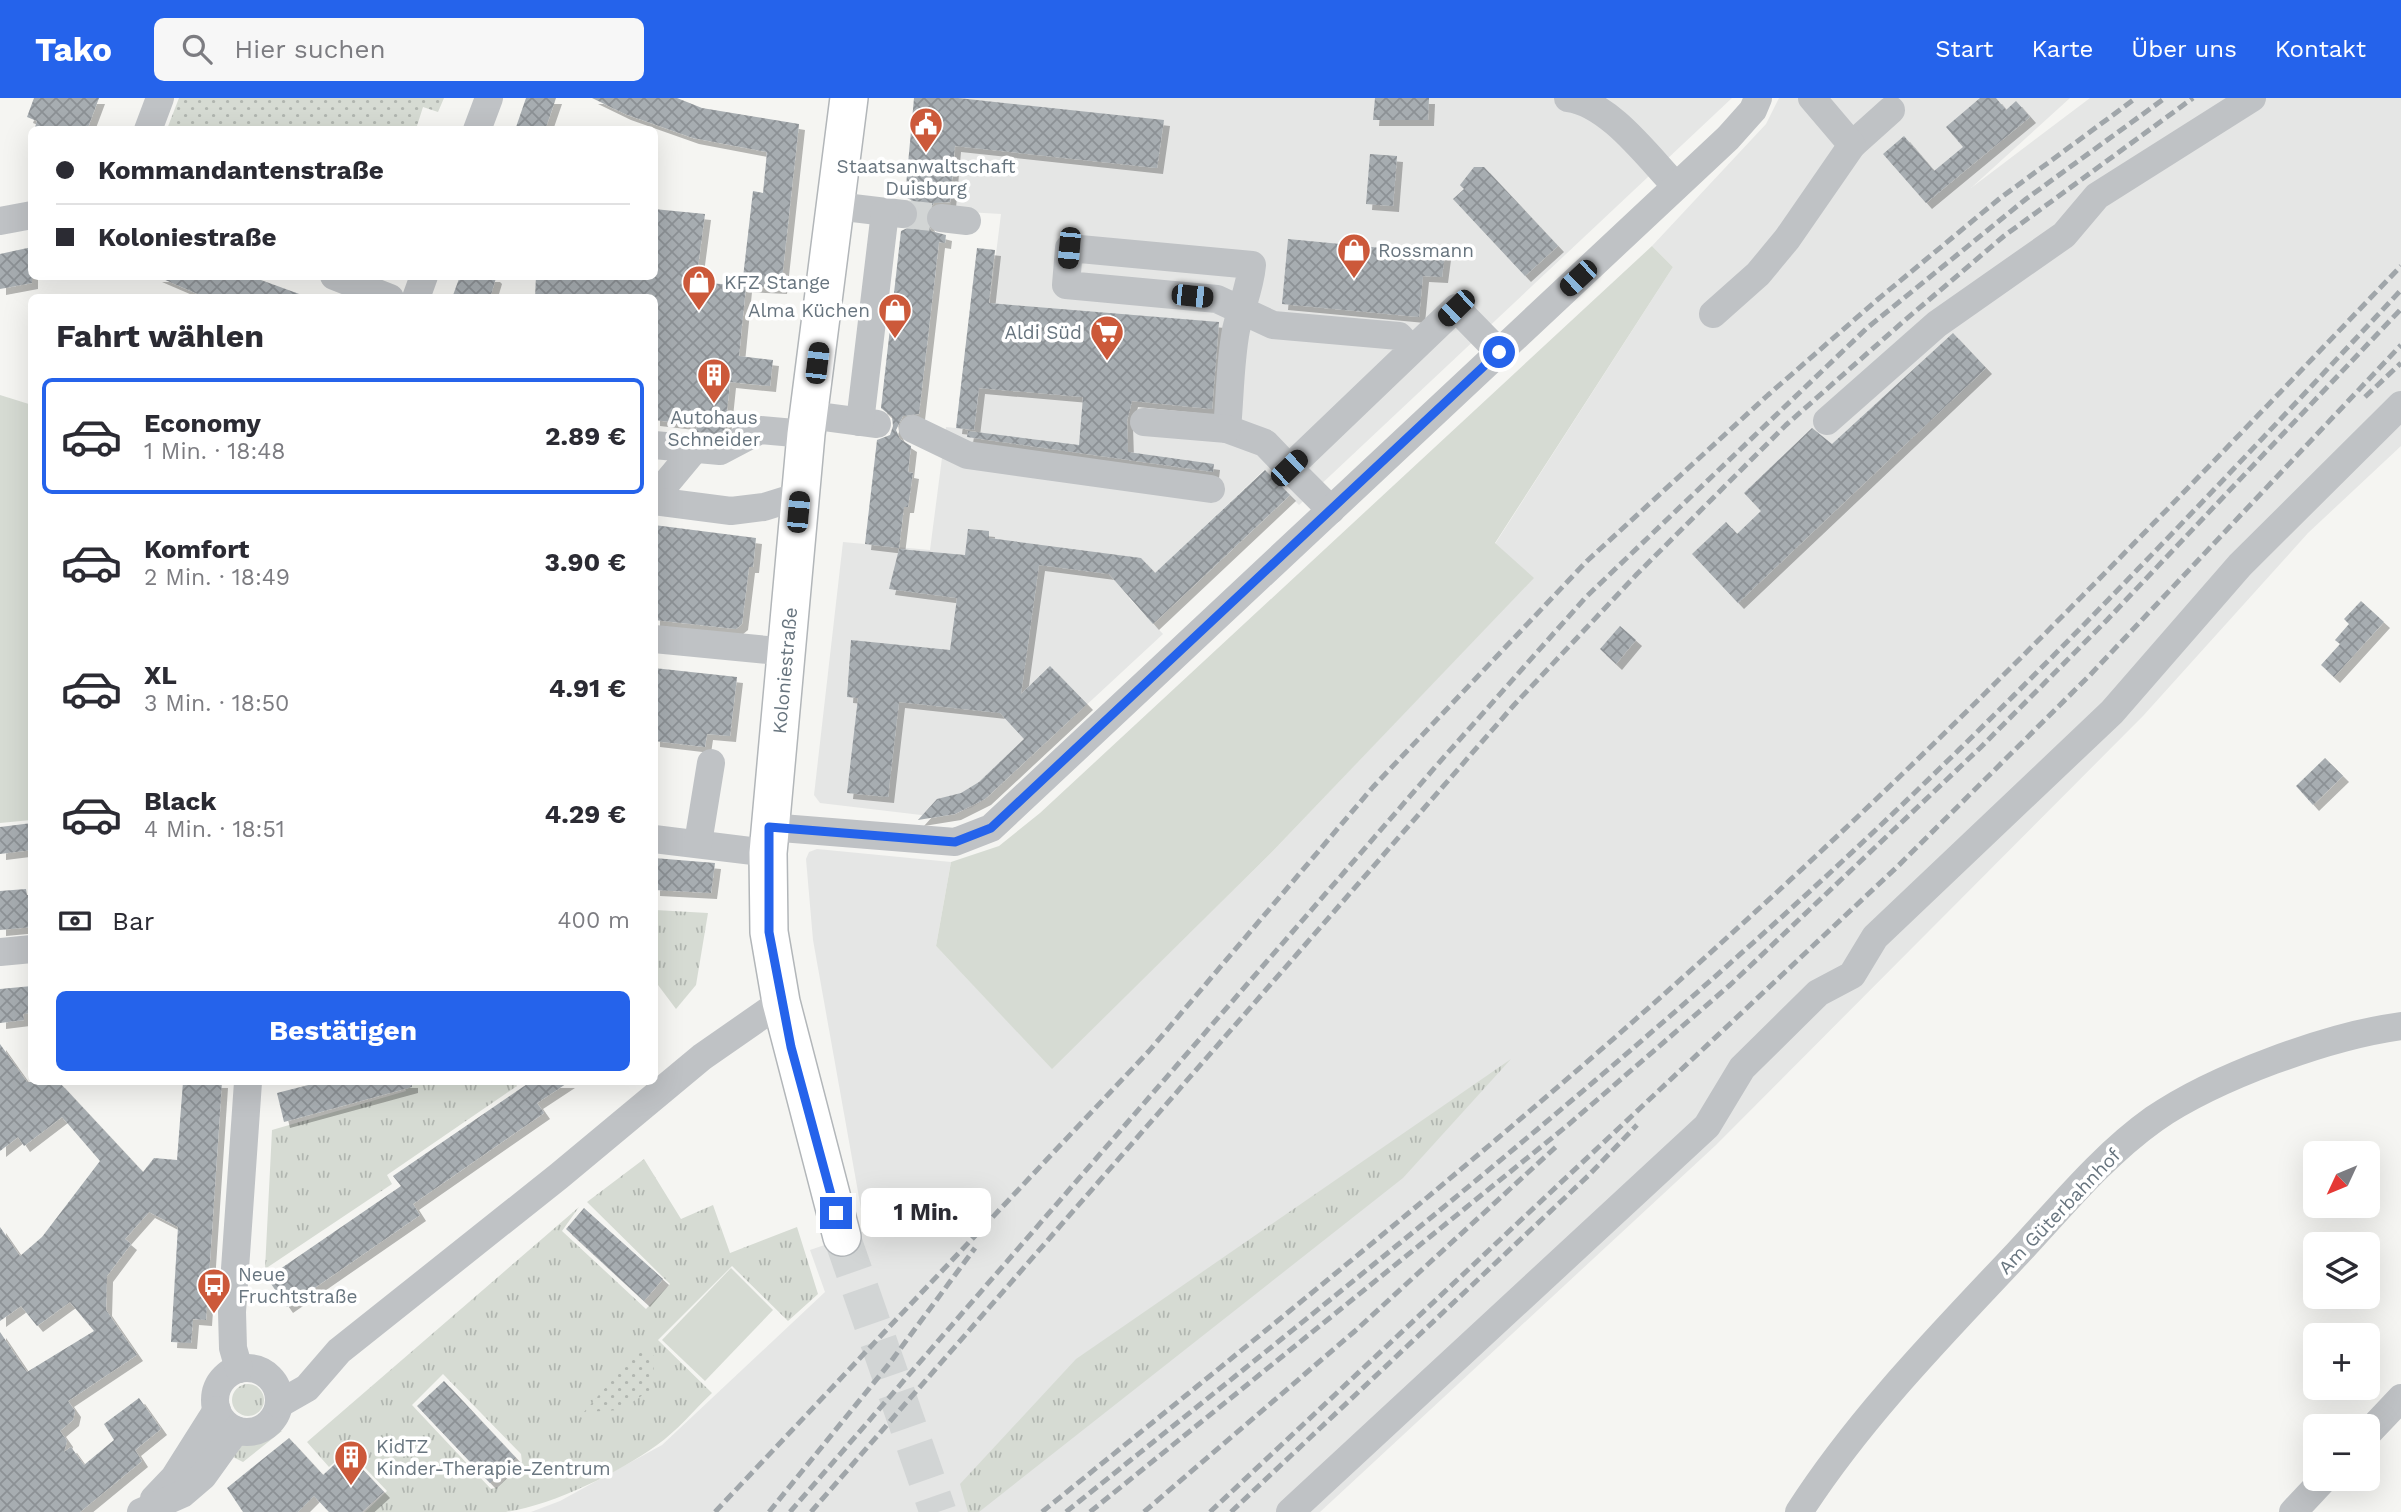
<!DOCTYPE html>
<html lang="de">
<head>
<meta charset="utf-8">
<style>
	:root { --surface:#fff; --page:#f7f7f7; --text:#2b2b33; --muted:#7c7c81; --line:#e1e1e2; --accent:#2563eb }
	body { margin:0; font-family:"Work Sans",sans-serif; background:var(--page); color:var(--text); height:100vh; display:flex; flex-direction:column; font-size:26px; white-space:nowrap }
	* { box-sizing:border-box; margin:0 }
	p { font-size:23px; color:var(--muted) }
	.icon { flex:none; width:38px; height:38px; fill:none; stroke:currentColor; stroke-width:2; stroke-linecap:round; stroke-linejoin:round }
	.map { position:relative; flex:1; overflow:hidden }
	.details { position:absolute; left:28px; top:196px; width:630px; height:791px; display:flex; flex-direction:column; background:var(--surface); border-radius:10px; box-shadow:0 7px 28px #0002 }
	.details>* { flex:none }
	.banner { position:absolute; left:28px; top:28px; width:630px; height:154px; border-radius:10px; box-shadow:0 7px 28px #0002; display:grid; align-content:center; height:154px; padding:0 28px; background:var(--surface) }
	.needle { width:46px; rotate:226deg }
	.buttons { position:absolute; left:2303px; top:1043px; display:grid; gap:14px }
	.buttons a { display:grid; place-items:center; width:77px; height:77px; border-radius:10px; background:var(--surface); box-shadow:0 7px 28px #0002; font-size:35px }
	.end { position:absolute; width:32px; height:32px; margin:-16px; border:9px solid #2563eb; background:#fff; box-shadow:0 0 0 4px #fff }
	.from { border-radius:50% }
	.bubble { position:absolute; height:49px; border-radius:10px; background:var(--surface); box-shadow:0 7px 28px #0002; font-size:23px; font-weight:700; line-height:49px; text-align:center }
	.car { position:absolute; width:21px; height:42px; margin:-21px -10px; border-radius:9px; box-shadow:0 0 5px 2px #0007; background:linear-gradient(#222 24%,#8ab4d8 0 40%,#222 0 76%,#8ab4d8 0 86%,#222 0) }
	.banner b { display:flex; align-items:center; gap:24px; height:66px; font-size:26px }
	.banner b+b { border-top:2px solid var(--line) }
	.banner i { width:18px; height:18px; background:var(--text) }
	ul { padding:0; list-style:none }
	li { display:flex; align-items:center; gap:21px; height:116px; margin:0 14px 10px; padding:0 14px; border:4px solid transparent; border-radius:10px }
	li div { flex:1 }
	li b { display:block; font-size:26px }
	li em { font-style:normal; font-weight:700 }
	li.current { border-color:var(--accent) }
	li>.icon { width:63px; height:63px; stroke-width:1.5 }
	h2 { padding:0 28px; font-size:32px; line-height:84px }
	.pay { display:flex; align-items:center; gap:18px; height:77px; padding:0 28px; font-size:26px }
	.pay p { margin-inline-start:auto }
	.cta { display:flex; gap:14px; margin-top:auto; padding:14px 28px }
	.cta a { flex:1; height:80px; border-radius:10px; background:var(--accent); color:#fff; font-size:28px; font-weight:700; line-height:80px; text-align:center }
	header { display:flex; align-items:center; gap:42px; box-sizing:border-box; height:98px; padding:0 35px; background:var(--accent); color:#fff }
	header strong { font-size:33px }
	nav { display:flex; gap:38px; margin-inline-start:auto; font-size:24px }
	.search { width:490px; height:63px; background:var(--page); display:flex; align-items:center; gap:18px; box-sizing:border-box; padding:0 24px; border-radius:10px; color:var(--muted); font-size:26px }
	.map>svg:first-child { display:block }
	.built { fill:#e5e6e5 }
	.grass { fill:url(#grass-tufts); fill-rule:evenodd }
	.park { fill:url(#park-dots) }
	.garden { fill:#d6dbd3 }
	.building { fill:url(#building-cross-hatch); filter:url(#shadow) }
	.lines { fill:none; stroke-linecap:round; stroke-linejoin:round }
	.minor-tunnel { stroke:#d2d5d5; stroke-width:28; stroke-dasharray:28 14; stroke-linecap:butt }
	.major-tunnel { stroke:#d2d5d5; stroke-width:37; stroke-dasharray:37 18; stroke-linecap:butt }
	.major-casing { stroke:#b2b6b9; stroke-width:40 }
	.minor { stroke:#bfc2c5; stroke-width:28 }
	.major { stroke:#fff; stroke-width:37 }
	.rail { stroke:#a0a6aa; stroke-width:5; stroke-dasharray:10 5; stroke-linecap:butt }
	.route { stroke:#2563eb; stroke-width:9 }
	.labels { text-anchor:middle; stroke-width:7; stroke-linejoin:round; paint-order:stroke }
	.poi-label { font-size:19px; fill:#68757f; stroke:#fff; text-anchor:start }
	.street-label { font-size:19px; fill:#68757f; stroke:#fff }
</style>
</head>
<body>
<header>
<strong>Tako</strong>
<div class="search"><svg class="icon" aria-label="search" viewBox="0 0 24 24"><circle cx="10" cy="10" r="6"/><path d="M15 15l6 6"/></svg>Hier suchen</div>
<nav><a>Start</a><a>Karte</a><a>Über uns</a><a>Kontakt</a></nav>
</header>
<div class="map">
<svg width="2401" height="1414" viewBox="0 0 2401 1414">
	<defs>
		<pattern id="grass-tufts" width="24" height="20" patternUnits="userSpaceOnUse" patternTransform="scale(1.75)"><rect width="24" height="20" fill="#d6dbd3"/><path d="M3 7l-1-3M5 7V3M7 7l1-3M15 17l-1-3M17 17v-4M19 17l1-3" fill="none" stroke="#b1b6b0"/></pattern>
		<pattern id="park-dots" width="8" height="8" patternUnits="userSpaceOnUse" patternTransform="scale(1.75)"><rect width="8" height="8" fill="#d6dbd3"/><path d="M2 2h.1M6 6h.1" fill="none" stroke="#b1b6b0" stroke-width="1.8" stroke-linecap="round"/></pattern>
		<pattern id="building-cross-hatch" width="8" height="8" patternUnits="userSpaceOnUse" patternTransform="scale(1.75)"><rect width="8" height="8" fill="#a7adb1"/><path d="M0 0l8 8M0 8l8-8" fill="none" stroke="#8c9195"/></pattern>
		<filter id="shadow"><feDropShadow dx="6" dy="6" stdDeviation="0" flood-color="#0004"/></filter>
	</defs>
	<rect width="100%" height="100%" fill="#f5f5f2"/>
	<!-- built -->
	<g class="built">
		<path d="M960 0H1732L1299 407 1264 372 1129 500 1163 536 985 701 971 710 938 719 820 705 814 697 843 444 930 452 946 329 974 332 1001 116 950 113Z"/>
		<path d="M1779 0H2070L1971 90 2090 0H2401V348L2308 435 2143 618 1716 1047 1320 1414H531L560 1403 662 1347 825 1194 810 1152 865 1133 813 842 806 761 809 754 817 751 951 764 936 848 1052 970 1271 755 1533 480 1495 446 1673 169 1652 148 1766 26Z"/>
	</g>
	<!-- grass -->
	<g class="grass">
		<path d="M655 812 708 815 696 887 676 911 655 883Z"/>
		<path d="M1511 961 1403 1080 979 1414H968L960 1386 1076 1261Z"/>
		<path d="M404 984H514L517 988 387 1077 392 1086 265 1171 272 1032 406 993Z"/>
		<path d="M644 1061 681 1121 713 1107 730 1155 797 1129 818 1196 788 1223 732 1168 658 1242 712 1295C694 1312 677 1333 657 1347 618 1375 553 1407 506 1414H365L387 1393 348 1352 329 1369 307 1344 579 1109 562 1133 646 1211 670 1186 587 1104ZM443 1276 521 1356 522 1364 498 1389 491 1391 412 1307Z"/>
		<circle cx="248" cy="1302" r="16"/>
		<path d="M276 1332 282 1333 243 1364 227 1356C242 1342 259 1343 276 1332Z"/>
	</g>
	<!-- park -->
	<g class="park">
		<path d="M179 0H444L438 14 423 9 416 31H167Z"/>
		<path d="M640 1250 654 1258 653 1290 621 1312 584 1314Z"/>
	</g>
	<!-- garden -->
	<g class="garden">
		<path d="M1652 148 1673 169 1495 445 1534 480 1271 755 1052 971 936 848 951 764 999 748 1040 715Z"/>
		<path d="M0 297 32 307 31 722 0 725Z"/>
		<path d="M731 1170 773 1212 705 1283 662 1242Z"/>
	</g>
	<!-- building -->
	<g class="building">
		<path d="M34 0H99L87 32H34L37 23 27 19Z"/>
		<path d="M526 0H556L545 32H515Z"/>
		<path d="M592 0H677L702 10 799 26 781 190 742 188 753 93 763 95 767 54 693 40 625 16Z"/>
		<path d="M914 0H958L1164 22 1157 70 955 48 950 104 934 105 925 117 931 133 946 137 945 145 939 144 919 316 903 318 896 332 900 341 911 348 908 374 913 375 908 409H904L899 450 865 446 877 342 890 337 893 328 892 319 881 310 901 133 916 126 920 117 913 103 905 99Z"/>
		<path d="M1375 0H1429L1428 22H1373Z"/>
		<path d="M1980 0H1996L2006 12 2016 3 2030 19 1926 105 1883 56 1904 38 1934 73 1963 49 1946 29Z"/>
		<path d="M1370 56 1397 58 1393 108 1366 106Z"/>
		<path d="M1474 69H1484L1558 148 1525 178 1453 101 1464 91 1460 87Z"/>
		<path d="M654 111 705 116 696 184 746 188 739 258 773 262 770 288 730 284 725 332 717 336 696 334 697 327 654 322V200H535L536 178 645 181 646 178H654Z"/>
		<path d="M1288 141 1445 156 1442 179 1423 178 1419 219 1282 206Z"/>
		<path d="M32 149V185L0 191V156Z"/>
		<path d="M977 150 995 152 989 205 1219 224 1212 311 1132 303 1127 323 1128 354 1214 366 1213 374 967 339 968 333 1079 347 1083 299 979 290 974 332 956 330Z"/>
		<path d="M156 178H250L302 197 207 200Z"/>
		<path d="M460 178H494L496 180 490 200H452Z"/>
		<path d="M1953 235 1986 270 1738 505 1692 456 1726 424 1737 436 1761 413 1744 395 1812 330 1832 346Z"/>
		<path d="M1265 372 1290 397 1153 526 1109 476 1039 467 1021 596 1050 568 1087 606 985 701 955 716 918 722 937 701 961 695 979 684 1024 641 1000 615 899 604 888 699 847 695 858 600 847 599 851 542 950 552 957 500 889 491 899 451 965 457 968 431 989 433V440L1141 460 1155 475Z"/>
		<path d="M654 427 756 440 753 469H749L742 526 736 531 654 522Z"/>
		<path d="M2361 503 2384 524 2334 579 2321 567 2340 546 2335 542 2349 526 2344 521Z"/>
		<path d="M1620 528 1636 542 1616 566 1600 551Z"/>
		<path d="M654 570 737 579 730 638 707 636 705 649 654 643Z"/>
		<path d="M2325 660 2343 678 2313 707 2296 688Z"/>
		<path d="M32 725V752L0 756V729Z"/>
		<path d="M654 760 715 765 711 795 654 792Z"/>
		<path d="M26 791 27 797 32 796V829L0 832V793Z"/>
		<path d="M32 888V915L23 916 24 922 0 925V891Z"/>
		<path d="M0 946 27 984H59L143 1074 154 1060 177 1062 183 984H222L206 1222 193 1221 191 1245 171 1244 178 1129 149 1114 125 1141 131 1146 107 1178 106 1212 137 1257 68 1303 75 1313 73 1322 60 1333 67 1343 64 1354 71 1349 84 1367 114 1342 104 1326 139 1300 161 1331 135 1352 142 1363 80 1414H0V1234L27 1274 94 1233 70 1204 37 1228 21 1208 0 1223V1129L20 1158 42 1139 100 1063 62 1019 24 1048 18 1039 0 1053Z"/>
		<path d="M320 984H412V989L284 1024 277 995Z"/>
		<path d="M530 984H569L537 1005 544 1015 413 1106 420 1117 287 1209 267 1180 401 1088 393 1078Z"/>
		<path d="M584 1110 663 1181 644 1203 566 1131Z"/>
		<path d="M444 1283 516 1360 490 1385 417 1308Z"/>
		<path d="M289 1340 323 1377 347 1355 384 1394 362 1414H329L314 1398 298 1414H243L227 1390Z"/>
	</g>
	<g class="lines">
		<!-- minor-tunnel -->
		<path class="minor-tunnel" d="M903 116 941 120"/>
		<!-- major-tunnel -->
		<path class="major-tunnel" d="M842 1139 938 1414"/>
		<!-- major casing -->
		<g class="major-casing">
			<g id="major">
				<path id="s1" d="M842 1139 781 904 769 834 768 755 806 336 849 0"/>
			</g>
		</g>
		<!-- minor -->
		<g class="minor">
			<path d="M1568 0C1609 5 1648 59 1676 88"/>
			<path d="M148 32 160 0"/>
			<path d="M477 32 489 0"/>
			<path d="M1852 47 1891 12"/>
			<path d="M836 108 903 116"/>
			<path d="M941 120 967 123"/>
			<path d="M0 123 32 117"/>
			<path d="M334 178 390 200"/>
			<path d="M416 200 424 178"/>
			<path d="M1713 216 1758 176 1787 141 1852 47 1812 0"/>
			<path d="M1412 252 1399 238 1273 227 1217 201 1066 187 1069 150 1252 167C1250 190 1241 209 1236 232 1230 264 1230 299 1227 331L1265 345 1289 370 1456 210 1499 254"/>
			<path d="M810 317 877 326"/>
			<path d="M1827 323 1937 226 2064 137 2097 98 2252 0"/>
			<path d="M860 324 885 114"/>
			<path d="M1144 324 1227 331"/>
			<path d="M913 331 967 357 1211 391"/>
			<path d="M654 347 720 353 760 332 806 336"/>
			<path d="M1289 370 1331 412"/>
			<path d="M654 400 694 352"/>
			<path d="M654 403 731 413 764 409 799 398"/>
			<path d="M654 541 788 554"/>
			<path d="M769 729 955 744 991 730 1728 40 1753 12 1758 0"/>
			<path d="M654 741 768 755"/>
			<path d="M698 745 711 665"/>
			<path d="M0 854 32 851"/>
			<circle cx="247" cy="1302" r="32"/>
			<path d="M239 1271 233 1250 232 1214 248 984"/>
			<path d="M279 1306 307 1290 339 1253 559 1078 702 959 781 904"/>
			<path d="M2368 1335 2401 1300"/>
			<path d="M154 1401 174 1380 217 1312"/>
			<path d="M141 1414 182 1396 203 1378 236 1332"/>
			<path d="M1290 1414 1707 1028 1742 970 1818 895 1852 877 1875 839 2112 614 2240 467 2401 307"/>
			<path d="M1799 1414C1860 1319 1941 1237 2018 1155 2061 1109 2102 1058 2154 1021 2215 979 2328 938 2401 928"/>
			<path d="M2293 1414 2324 1381"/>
		</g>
		<!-- major -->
		<use href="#major" class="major"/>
		<!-- rail -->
		<g class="rail">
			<path d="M2365 299 2401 265"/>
			<path d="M715 1414 1149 953 1373 689 1587 463 1768 297 1877 202 1999 101 2136 0"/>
			<path d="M769 1414 889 1266 975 1150"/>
			<path d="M790 1414 1437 667 1586 499 1867 230 2026 101 2165 0"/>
			<path d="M811 1414 1514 607 1637 476 1786 327 1904 223 2004 138 2193 0"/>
			<path d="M1042 1414C1275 1225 1509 1038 1731 836 1965 625 2183 396 2401 168"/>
			<path d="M1066 1414C1326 1205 1589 998 1834 771 2032 587 2217 390 2401 192"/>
			<path d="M1090 1414 1568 1027 1730 887 1980 650 2107 522 2401 211"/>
			<path d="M1144 1414 1355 1233 1558 1047"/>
			<path d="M1210 1414 1898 768 2090 577 2401 247"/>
			<path d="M1231 1414 1589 1077 1637 1027"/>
		</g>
	</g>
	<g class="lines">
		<!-- route -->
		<path class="route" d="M836 1115 791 949 769 834V729L955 744 991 730 1499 254"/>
	</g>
	<!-- icons -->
	<defs>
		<g id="civic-pin" transform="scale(1.75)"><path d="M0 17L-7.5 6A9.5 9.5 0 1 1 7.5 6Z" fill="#cc593a" stroke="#fff"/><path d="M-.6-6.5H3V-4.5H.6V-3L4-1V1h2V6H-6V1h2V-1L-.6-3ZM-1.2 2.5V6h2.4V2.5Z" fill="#fff"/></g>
		<g id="shop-pin" transform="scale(1.75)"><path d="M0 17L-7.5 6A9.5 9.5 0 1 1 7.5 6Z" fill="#cc593a" stroke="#fff"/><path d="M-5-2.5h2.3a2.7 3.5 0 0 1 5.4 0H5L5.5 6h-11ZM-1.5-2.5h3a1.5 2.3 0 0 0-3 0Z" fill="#fff"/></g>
		<g id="supermarket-pin" transform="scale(1.75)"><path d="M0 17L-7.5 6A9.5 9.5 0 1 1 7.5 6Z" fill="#cc593a" stroke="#fff"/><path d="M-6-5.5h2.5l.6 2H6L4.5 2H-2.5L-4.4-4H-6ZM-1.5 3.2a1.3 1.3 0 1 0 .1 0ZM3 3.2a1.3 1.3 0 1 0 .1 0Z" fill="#fff"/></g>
		<g id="building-pin" transform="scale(1.75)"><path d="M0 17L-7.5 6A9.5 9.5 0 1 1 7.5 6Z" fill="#cc593a" stroke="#fff"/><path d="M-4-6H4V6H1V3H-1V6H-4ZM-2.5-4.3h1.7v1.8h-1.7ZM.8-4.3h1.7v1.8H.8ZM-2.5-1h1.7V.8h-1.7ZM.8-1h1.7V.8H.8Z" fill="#fff"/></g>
		<g id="bus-pin" transform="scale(1.75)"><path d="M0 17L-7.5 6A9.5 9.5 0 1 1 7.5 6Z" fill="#cc593a" stroke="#fff"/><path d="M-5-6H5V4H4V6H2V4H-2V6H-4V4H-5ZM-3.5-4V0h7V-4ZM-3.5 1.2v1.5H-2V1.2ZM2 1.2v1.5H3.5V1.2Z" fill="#fff"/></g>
	</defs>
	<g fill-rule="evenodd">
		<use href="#civic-pin" x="926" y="26"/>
		<use href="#shop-pin" x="1354" y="152"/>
		<use href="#shop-pin" x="699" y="184"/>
		<use href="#shop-pin" x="895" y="212"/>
		<use href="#supermarket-pin" x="1107" y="234"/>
		<use href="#building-pin" x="714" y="277"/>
		<use href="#bus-pin" x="214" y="1187"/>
		<use href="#building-pin" x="351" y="1359"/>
	</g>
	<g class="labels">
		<!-- poi labels -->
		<g class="poi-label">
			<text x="926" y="75" text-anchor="middle">Staatsanwaltschaft<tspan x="926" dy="22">Duisburg</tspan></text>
			<text x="1378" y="159">Rossmann</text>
			<text x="724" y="191">KFZ Stange</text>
			<text x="870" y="219" text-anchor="end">Alma Küchen</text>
			<text x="1082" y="241" text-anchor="end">Aldi Süd</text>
			<text x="714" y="326" text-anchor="middle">Autohaus<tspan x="714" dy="22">Schneider</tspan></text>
			<text x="238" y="1183">Neue<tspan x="238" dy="22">Fruchtstraße</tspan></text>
			<text x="376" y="1355">KidTZ<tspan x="376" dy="22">Kinder-Therapie-Zentrum</tspan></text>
		</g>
		<!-- street labels -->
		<g class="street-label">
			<text dy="7" stroke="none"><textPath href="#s1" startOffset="576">Koloniestraße</textPath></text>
			<text transform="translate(2059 1113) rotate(-46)" y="7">Am Güterbahnhof</text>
		</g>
	</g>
</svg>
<div class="buttons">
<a><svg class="needle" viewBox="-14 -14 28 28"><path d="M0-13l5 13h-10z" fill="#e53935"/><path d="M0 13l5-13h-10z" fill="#7c7c81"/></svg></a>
<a><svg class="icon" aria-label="layers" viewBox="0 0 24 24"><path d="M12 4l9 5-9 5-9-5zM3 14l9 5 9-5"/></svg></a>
<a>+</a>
<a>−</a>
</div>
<i class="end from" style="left:1499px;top:254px"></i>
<i class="end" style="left:836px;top:1115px"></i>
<div class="bubble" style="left:861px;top:1090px;width:130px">1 Min.</div>
<i class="car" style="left:1069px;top:150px;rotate:185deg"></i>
<i class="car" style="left:1578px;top:180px;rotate:227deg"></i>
<i class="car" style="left:1192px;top:198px;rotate:96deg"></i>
<i class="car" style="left:1456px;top:210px;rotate:226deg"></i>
<i class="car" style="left:817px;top:265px;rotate:7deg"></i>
<i class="car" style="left:1289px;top:370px;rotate:46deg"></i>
<i class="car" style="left:798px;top:414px;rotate:5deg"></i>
<div class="banner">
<b><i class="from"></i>Kommandantenstraße</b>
<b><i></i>Koloniestraße</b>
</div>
<section class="details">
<h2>Fahrt wählen</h2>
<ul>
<li class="current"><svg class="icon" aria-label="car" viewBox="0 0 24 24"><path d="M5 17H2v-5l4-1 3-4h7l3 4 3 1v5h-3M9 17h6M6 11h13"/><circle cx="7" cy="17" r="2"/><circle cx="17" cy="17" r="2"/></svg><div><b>Economy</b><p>1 Min. · 18:48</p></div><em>2.89 €</em></li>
<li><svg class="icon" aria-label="car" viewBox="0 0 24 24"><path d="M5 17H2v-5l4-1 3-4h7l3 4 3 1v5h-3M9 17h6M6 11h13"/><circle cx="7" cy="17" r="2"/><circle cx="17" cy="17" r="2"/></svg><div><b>Komfort</b><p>2 Min. · 18:49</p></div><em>3.90 €</em></li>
<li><svg class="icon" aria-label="car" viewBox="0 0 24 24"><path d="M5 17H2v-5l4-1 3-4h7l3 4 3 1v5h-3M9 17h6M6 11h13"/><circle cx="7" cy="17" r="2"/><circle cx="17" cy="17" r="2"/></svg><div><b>XL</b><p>3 Min. · 18:50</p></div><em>4.91 €</em></li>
<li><svg class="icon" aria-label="car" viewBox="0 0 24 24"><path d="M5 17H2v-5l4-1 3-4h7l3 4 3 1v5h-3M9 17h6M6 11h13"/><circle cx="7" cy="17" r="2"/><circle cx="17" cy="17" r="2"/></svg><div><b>Black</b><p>4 Min. · 18:51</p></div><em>4.29 €</em></li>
</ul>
<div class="pay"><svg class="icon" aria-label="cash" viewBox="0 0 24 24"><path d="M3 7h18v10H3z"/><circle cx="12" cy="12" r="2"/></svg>Bar<p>400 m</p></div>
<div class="cta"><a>Bestätigen</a></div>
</section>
</div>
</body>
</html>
